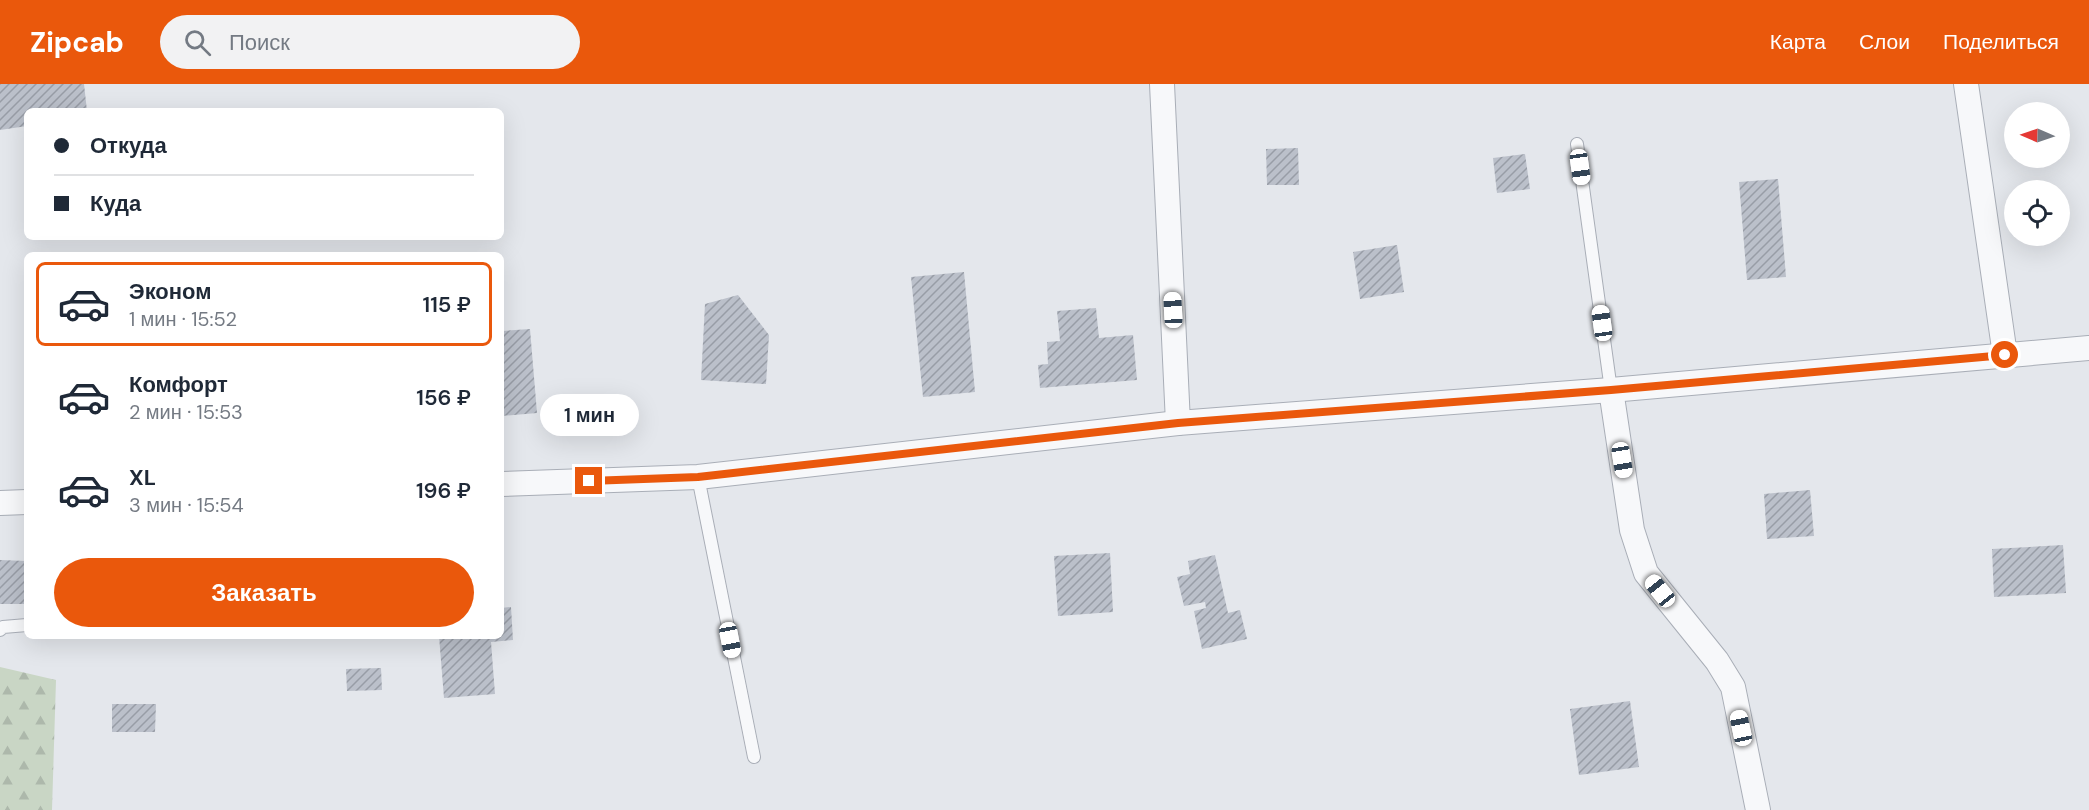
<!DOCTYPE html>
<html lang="ru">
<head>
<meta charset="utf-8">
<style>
	:root { --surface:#fff; --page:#f2f2f3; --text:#1f2937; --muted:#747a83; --line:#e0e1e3; --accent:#ea580c }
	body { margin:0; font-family:"DM Sans",sans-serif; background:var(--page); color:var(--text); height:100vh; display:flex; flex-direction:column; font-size:22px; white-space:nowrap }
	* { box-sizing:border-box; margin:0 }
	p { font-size:20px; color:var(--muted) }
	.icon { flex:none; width:33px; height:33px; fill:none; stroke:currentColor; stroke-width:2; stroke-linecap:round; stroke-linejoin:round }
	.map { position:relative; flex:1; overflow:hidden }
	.details { position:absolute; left:24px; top:168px; width:480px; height:387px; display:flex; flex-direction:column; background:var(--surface); border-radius:9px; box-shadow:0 6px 24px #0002 }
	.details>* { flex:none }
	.guide { position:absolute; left:24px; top:24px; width:480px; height:132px; border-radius:9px; box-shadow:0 6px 24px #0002; display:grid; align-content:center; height:132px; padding:0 30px; background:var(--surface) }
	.needle { width:39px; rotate:272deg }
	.controls { position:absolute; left:2004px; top:18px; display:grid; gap:12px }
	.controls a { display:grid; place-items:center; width:66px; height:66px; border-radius:50%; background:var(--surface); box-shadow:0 6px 24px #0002; font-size:30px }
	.end { position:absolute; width:27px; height:27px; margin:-14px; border:8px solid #ea580c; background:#fff; box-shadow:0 0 0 3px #fff }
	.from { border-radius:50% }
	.bubble { position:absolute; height:42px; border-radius:21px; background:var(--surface); box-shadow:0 6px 24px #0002; font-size:20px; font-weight:600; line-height:42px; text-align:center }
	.car { position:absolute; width:18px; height:36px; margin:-18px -9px; border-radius:8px; box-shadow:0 0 4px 2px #0007; background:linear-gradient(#fff 24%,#345 0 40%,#fff 0 76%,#345 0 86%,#fff 0) }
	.guide b { display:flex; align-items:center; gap:21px; height:57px; font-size:22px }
	.guide b+b { border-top:2px solid var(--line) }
	.guide i { width:15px; height:15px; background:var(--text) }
	ul { padding:10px 0 0; list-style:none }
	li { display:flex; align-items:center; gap:18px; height:84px; margin:0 12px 9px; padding:0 18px; border:3px solid transparent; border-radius:9px }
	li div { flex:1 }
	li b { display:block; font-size:22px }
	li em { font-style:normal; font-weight:600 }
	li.selected { border-color:var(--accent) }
	li>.icon { width:54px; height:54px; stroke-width:1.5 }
	.primary-button { display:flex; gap:12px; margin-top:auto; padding:12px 30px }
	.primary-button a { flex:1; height:69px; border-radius:36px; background:var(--accent); color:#fff; font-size:24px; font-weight:600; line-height:69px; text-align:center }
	header { display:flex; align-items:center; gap:36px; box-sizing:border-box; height:84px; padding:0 30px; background:var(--accent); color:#fff }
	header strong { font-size:28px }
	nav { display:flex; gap:33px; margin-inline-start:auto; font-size:21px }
	.search { width:420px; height:54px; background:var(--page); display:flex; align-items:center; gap:15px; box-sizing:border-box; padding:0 21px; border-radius:33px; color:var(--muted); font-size:22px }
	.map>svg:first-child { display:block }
	.forest { fill:url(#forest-firs) }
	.building { fill:url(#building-hatch) }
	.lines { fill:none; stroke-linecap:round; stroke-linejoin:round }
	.lane-casing { stroke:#a9aeb7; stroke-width:14 }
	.street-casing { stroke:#a9aeb7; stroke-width:26 }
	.lane { stroke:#f7f8fa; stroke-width:12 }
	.street { stroke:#f7f8fa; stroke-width:24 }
	.route { stroke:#ea580c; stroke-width:8 }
</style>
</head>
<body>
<header>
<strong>Zipcab</strong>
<div class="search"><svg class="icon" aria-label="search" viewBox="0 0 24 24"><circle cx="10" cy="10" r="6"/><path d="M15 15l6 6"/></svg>Поиск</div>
<nav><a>Карта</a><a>Слои</a><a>Поделиться</a></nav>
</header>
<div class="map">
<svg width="2089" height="726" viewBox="0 0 2089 726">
	<defs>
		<pattern id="forest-firs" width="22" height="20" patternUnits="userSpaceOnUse" patternTransform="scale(1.5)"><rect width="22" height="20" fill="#c9d6c5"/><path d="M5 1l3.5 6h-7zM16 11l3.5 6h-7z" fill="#adb8ab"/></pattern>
		<pattern id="building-hatch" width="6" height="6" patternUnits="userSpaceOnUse" patternTransform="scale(1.5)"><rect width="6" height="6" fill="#bbc0ca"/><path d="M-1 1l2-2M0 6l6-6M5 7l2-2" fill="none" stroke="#989da6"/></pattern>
	</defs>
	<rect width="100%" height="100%" fill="#e4e7ec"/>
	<!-- forest -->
	<path class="forest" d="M0 583 56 596 52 726H0Z"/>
	<!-- building -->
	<g class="building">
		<path d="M0 0H84L87 27H27V42L0 46Z"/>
		<path d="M1298 64 1299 101H1267L1266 65Z"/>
		<path d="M1525 70 1530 105 1497 109 1493 74Z"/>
		<path d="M1778 95 1786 193 1747 196 1739 98Z"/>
		<path d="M1397 161 1404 208 1360 215 1353 168Z"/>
		<path d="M964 188 975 308 923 313 911 193Z"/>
		<path d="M738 211 769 251 766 300 701 296 705 220Z"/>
		<path d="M1096 224 1099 254 1133 251 1137 296 1040 304 1038 281 1048 280 1047 258 1060 257 1057 227Z"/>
		<path d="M530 245 537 329 501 332V247Z"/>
		<path d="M1810 406 1814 452 1767 455 1764 410Z"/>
		<path d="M2063 461 2066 509 1994 513 1992 465Z"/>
		<path d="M1110 469 1113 528 1058 532 1054 472Z"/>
		<path d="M1215 471 1228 529 1240 526 1247 555 1202 565 1194 527 1206 524 1205 518 1184 522 1177 493 1190 490 1188 477Z"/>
		<path d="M0 476 27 477V520H0Z"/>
		<path d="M511 523 513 556 491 558 495 610 444 614 439 552H501V524Z"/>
		<path d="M381 584 382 606 347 607 346 585Z"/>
		<path d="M1630 617 1639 683 1579 691 1570 625Z"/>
		<path d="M112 620H156L155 648H112Z"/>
	</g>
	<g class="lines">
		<!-- lane casing -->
		<g class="lane-casing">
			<g id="lane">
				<path d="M1577 60 1611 306"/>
				<path d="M698 393 754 673"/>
				<path d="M0 546 3 543 27 541"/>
			</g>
		</g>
		<!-- street casing -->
		<g class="street-casing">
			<g id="street">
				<path d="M1162 0 1178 339"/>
				<path d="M1966 0 2005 271"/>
				<path d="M1611 306 1632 446 1646 489 1717 577 1733 603 1758 726"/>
				<path d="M501 400 698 393 1178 339 1611 306 2089 264"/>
				<path d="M0 419 27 418"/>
			</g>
		</g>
		<!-- lane -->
		<use href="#lane" class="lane"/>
		<!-- street -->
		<use href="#street" class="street"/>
	</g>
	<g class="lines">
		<!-- route -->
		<path class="route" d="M589 397 698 393 1178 339 1611 306 2005 271"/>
	</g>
</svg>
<div class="controls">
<a><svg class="needle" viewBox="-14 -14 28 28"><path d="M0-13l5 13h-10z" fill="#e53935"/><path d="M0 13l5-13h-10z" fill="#747a83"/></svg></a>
<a><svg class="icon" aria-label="locate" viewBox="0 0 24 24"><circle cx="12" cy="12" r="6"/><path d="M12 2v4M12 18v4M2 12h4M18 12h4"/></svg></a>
</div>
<i class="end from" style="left:2005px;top:271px"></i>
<i class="end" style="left:589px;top:397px"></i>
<div class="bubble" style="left:540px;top:310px;width:99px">1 мин</div>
<i class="car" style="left:1580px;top:83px;rotate:172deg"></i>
<i class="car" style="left:1173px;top:226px;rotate:357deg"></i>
<i class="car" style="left:1602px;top:239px;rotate:352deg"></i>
<i class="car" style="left:1622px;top:376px;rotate:171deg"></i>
<i class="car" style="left:1660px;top:507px;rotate:321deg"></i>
<i class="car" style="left:730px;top:556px;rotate:169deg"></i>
<i class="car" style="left:1741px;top:644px;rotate:348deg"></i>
<div class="guide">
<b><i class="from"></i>Откуда</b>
<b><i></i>Куда</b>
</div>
<section class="details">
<ul>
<li class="selected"><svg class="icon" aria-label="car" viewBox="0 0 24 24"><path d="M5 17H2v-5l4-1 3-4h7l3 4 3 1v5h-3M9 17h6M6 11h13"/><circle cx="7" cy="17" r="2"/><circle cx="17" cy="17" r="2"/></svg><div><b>Эконом</b><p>1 мин · 15:52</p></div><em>115 ₽</em></li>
<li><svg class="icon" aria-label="car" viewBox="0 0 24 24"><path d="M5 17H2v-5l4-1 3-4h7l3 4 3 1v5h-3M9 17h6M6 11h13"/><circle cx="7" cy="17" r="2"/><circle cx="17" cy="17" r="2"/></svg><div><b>Комфорт</b><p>2 мин · 15:53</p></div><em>156 ₽</em></li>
<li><svg class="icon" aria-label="car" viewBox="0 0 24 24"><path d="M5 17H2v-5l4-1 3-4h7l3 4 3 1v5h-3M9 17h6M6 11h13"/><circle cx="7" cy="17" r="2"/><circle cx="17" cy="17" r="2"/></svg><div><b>XL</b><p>3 мин · 15:54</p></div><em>196 ₽</em></li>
</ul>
<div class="primary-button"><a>Заказать</a></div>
</section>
</div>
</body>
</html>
